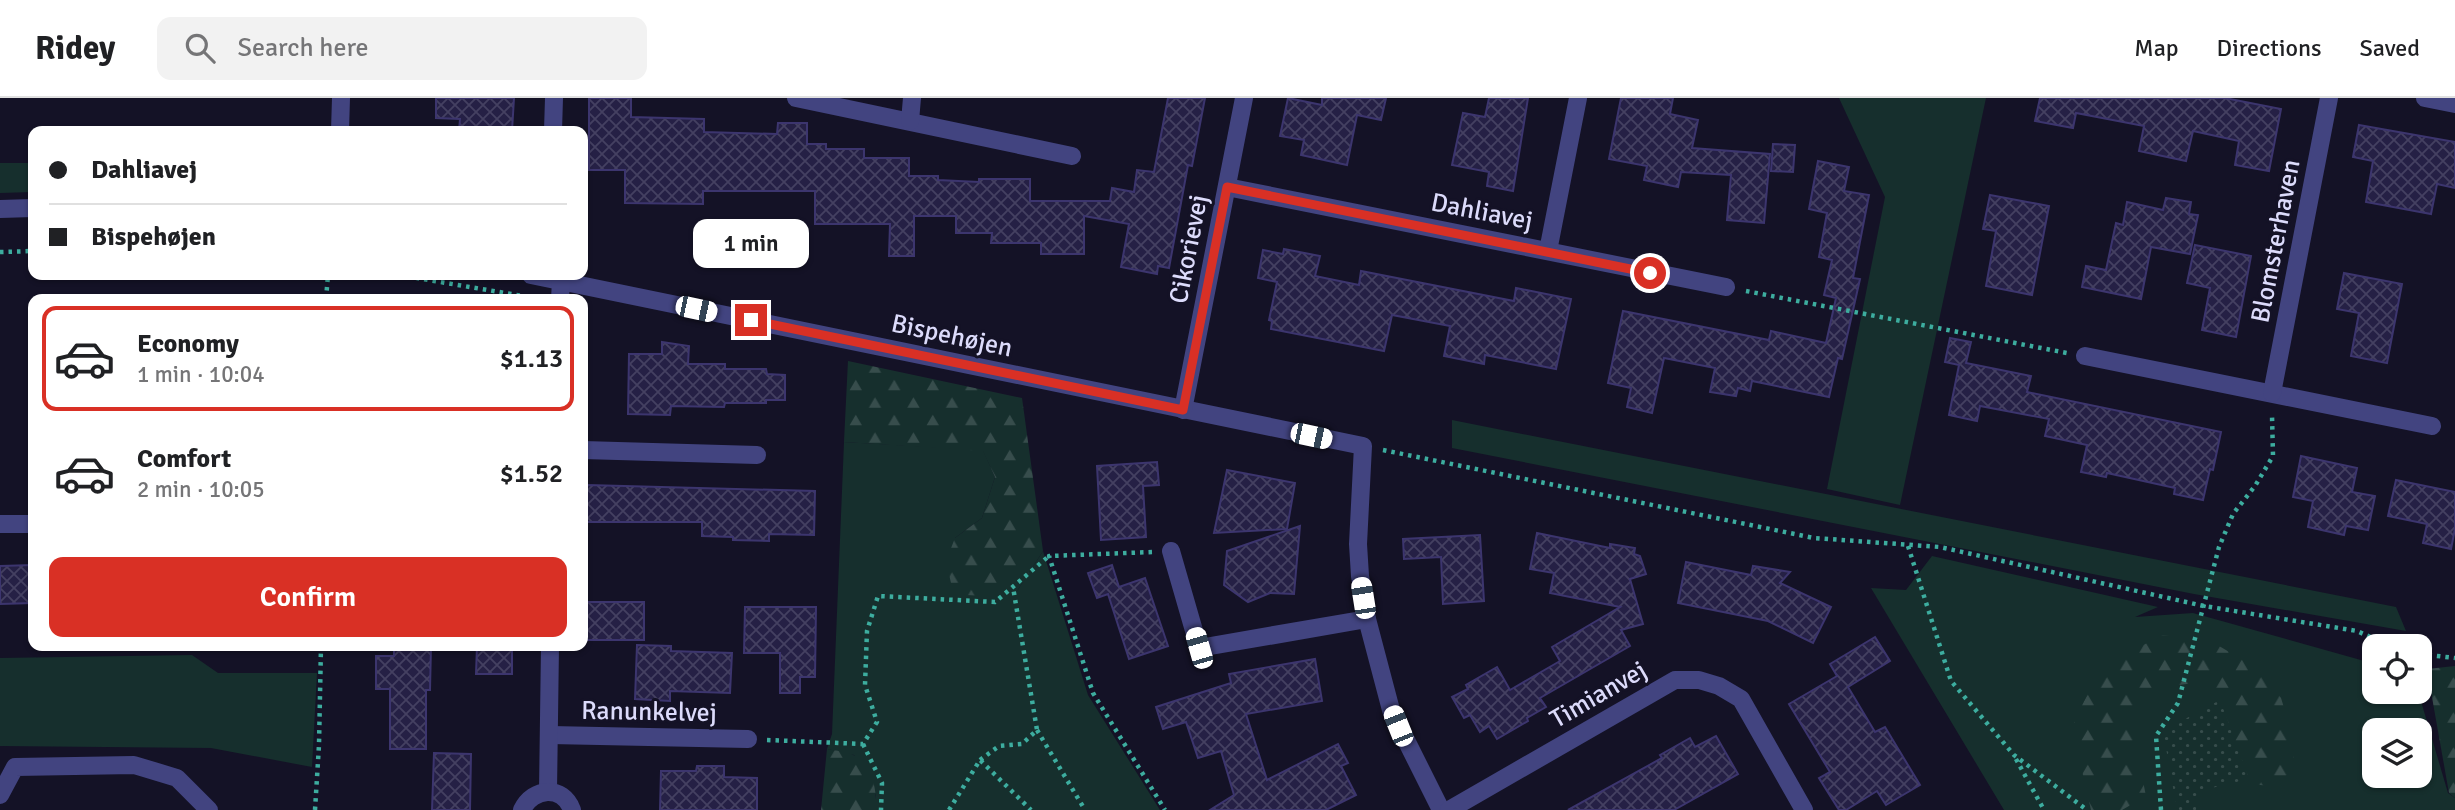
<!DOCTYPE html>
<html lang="en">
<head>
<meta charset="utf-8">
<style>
	:root { --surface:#fff; --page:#f2f2f2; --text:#202124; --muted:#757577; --line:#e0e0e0; --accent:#d93025 }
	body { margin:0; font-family:Signika,sans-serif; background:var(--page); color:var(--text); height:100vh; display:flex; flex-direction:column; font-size:26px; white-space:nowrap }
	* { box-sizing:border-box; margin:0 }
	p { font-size:23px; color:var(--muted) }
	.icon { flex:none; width:38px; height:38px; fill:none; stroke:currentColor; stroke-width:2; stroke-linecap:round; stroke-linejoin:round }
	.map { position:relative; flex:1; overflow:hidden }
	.side { position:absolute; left:28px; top:196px; width:560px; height:357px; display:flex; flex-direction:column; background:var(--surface); border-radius:14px; box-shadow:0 2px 5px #0004 }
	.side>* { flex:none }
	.banner { position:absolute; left:28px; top:28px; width:560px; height:154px; border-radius:14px; box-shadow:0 2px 5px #0004; display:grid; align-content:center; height:154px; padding:0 21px; background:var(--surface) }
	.controls { position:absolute; left:2362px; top:536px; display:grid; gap:14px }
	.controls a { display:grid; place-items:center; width:70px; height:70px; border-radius:14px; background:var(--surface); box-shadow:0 2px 5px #0004; font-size:35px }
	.end { position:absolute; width:32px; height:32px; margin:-16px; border:9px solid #d93025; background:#fff; box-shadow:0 0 0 4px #fff }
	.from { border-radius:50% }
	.bubble { position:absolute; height:49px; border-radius:14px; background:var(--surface); box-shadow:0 2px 5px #0004; font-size:23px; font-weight:600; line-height:49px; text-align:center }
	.car { position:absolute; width:21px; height:42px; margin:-21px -10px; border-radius:9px; box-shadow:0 0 5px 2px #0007; background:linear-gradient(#fff 24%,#345 0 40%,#fff 0 76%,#345 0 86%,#fff 0) }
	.banner b { display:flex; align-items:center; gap:24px; height:66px; font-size:26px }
	.banner b+b { border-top:2px solid var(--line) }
	.banner i { width:18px; height:18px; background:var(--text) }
	ul { padding:12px 0 0; list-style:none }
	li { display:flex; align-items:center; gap:21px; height:105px; margin:0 14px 10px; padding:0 7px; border:4px solid transparent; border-radius:14px }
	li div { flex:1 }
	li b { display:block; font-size:26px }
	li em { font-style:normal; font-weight:600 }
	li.active { border-color:var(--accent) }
	li>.icon { width:63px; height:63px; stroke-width:1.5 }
	.action { display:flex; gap:14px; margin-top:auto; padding:14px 21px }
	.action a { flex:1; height:80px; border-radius:14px; background:var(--accent); color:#fff; font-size:28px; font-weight:600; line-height:80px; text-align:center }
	header { display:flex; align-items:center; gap:42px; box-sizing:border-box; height:98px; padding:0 35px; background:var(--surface); border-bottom:2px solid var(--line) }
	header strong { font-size:33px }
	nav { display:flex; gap:38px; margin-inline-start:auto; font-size:24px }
	.search { width:490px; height:63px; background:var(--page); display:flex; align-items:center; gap:18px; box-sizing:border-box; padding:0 24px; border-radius:14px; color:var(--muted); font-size:26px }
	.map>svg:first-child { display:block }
	.grass { fill:#162f2d; fill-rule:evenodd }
	.forest { fill:url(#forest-firs) }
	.park { fill:url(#park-dots) }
	.building { fill:url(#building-cross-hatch); stroke:#3c356e; stroke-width:2 }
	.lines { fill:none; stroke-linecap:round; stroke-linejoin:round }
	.path { stroke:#3dad9f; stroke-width:4.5; stroke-dasharray:3.5 5; stroke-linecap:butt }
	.minor { stroke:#424480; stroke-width:18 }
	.route { stroke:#d93025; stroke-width:9 }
	.labels { text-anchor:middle; stroke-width:6; stroke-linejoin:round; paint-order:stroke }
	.street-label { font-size:26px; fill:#dcdbfb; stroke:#141226 }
</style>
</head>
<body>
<header>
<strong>Ridey</strong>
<div class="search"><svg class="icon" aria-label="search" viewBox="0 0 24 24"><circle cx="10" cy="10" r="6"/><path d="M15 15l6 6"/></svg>Search here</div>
<nav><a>Map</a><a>Directions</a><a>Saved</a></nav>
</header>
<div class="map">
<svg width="2455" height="712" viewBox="0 0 2455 712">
	<defs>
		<pattern id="forest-firs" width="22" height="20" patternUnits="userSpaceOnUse" patternTransform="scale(1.75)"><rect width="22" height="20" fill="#162f2d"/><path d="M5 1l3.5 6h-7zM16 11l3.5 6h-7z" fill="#374d4c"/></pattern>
		<pattern id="park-dots" width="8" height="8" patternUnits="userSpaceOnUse" patternTransform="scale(1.75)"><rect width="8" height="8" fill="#162f2d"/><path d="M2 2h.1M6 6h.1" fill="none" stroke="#374d4c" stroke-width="1.8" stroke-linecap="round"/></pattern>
		<pattern id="building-cross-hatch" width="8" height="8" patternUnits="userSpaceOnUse" patternTransform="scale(1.75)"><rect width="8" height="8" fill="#252045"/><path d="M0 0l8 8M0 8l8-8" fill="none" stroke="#444061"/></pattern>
	</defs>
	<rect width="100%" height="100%" fill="#141226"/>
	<!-- grass -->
	<g class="grass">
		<path d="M1839 0H1986L1900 407 1827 391 1885 99Z"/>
		<path d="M0 65H33V94L0 95Z"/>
		<path d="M1452 322 2396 509 2406 533 2194 496 1452 350Z"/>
		<path d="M844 344 983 352 995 379 982 420 955 440 1010 484 1015 496 1043 453 1088 597 1160 712H876V697L854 657 827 651 832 636Z"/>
		<path d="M1932 458 2158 509 2135 519 2193 515 2375 566V593H2418L2448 695 2455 700V712H2004L1871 490 1906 492ZM2375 632H2420V677H2375Z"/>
		<path d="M192 557 218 575H317L312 669 211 650 0 648V560Z"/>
	</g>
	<!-- forest -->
	<g class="forest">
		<path d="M848 263 1022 300 1043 453 1015 496 1010 485 986 498 966 497 951 485 946 463 955 440 982 420 995 379 983 353 844 344Z"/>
		<path d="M2163 537 2214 545 2258 571 2281 600 2296 648 2290 675 2270 688 2251 686 2220 602 2194 585 2156 590 2129 614 2146 698 2122 712H2091L2072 629 2100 569Z"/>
		<path d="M2455 568V700L2449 695 2427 571Z"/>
		<path d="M827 651C836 653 847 653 855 658 873 668 877 693 876 712H821Z"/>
	</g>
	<!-- park -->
	<path class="park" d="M2220 602 2249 681 2199 693 2196 712H2177L2163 633Z"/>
	<!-- building -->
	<g class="building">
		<path d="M436 0H514L512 33H459L460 21 436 20Z"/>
		<path d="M589 0H631V19L704 21V34L777 36 778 25H807V46H826V51H864V60H909V78H938V82L979 84V81H1030V103H1110L1112 90 1134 94 1137 72 1154 74 1168 0H1205L1192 68 1188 67 1169 170 1158 168 1157 176 1121 169 1129 126 1084 118V156H1041V145H991L992 135H956V118H914V158H889L890 126H815V93H703V106L625 105V72H589Z"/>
		<path d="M1288 0 1322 7V0H1386L1381 22 1357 17 1347 67 1301 57 1304 42 1280 38Z"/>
		<path d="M1489 0H1528L1513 93 1487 88 1489 74 1452 67 1463 15 1485 19Z"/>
		<path d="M1621 0H1673L1670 16 1698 22 1692 50 1770 56 1764 125 1727 122 1731 77 1681 74 1678 89 1644 82 1647 68 1609 61Z"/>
		<path d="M2040 0H2225L2281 11 2269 73 2235 67 2239 43 2193 33 2186 63 2139 53 2144 28 2076 15 2073 30 2035 23Z"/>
		<path d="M2359 27 2455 44V90L2437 86 2431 116 2366 104 2373 63 2353 59Z"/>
		<path d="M1773 46 1795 47 1793 74 1771 73Z"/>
		<path d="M1818 63 1849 69 1844 93 1869 97 1853 180 1860 181 1842 261 1838 260 1829 299 1752 283 1750 293 1738 290 1736 298 1710 294 1715 270 1664 260 1652 315 1627 309 1631 290 1608 285 1623 213 1769 242 1771 233 1826 245 1836 200 1824 197 1832 162 1819 159 1827 115 1809 111Z"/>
		<path d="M1990 97 2049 108 2032 197 1986 188 1996 133 1983 131Z"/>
		<path d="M2166 100 2191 104 2189 116 2198 117 2190 156 2151 149 2141 201 2082 189 2086 168 2106 172 2116 125 2123 127 2127 104 2163 112Z"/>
		<path d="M2195 147 2251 158 2236 239 2202 232 2210 190 2187 185Z"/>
		<path d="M1284 151 1320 158 1315 178 1359 187 1361 173 1514 203 1516 190 1571 201 1556 271 1485 257 1484 266 1444 258 1450 228 1392 217 1384 253 1271 231 1272 223 1269 222 1277 184 1258 180 1263 152 1283 156Z"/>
		<path d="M2344 175 2402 186 2387 265 2351 258 2359 215 2337 211Z"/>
		<path d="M1950 240 1971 244 1966 265 2031 278 2027 294 2221 334 2213 372 2210 371 2203 402 2174 396 2175 390 2107 375 2106 379 2081 374 2087 347 2045 338 2049 321 1980 308 1977 323 1949 317 1959 267 1945 264Z"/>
		<path d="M662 244 689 248 688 266H725V271H766L767 276 785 277V302H766V305H725L724 309 671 308 670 317 628 316 629 256H662Z"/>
		<path d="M2301 358 2357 370 2352 394 2375 398 2368 432 2346 428 2344 437 2308 429 2313 403 2293 399Z"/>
		<path d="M1157 364 1159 387 1143 388 1146 439 1101 442 1097 368Z"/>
		<path d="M1227 372 1295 385 1287 431 1214 435Z"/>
		<path d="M2396 382 2455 394V431L2451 451 2423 445 2427 426 2388 418Z"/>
		<path d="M587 387 815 393 814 437 769 436V443L733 442V439L702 438V424H586Z"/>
		<path d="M1300 428 1294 496 1270 495 1248 504 1224 487 1227 453Z"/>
		<path d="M1537 435 1610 450V446L1635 450 1634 456 1640 458 1646 476 1630 481 1643 526 1621 532 1630 548 1540 600 1546 609 1527 620 1528 623 1497 641 1489 628 1480 634 1470 617 1464 620 1452 599 1468 591 1466 587 1497 569 1510 592 1560 563 1552 549 1620 509 1550 495 1554 475 1530 471Z"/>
		<path d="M1480 437 1484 503 1443 506 1441 459 1404 461 1403 441Z"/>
		<path d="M1686 464 1751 477 1753 468 1790 474 1780 485 1831 509 1813 545 1768 523 1678 505Z"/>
		<path d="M33 467V505L0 506V468Z"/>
		<path d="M1112 467 1119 489 1145 480 1168 548 1129 561 1108 496 1097 500 1088 475Z"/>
		<rect x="583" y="504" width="61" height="38"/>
		<path d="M745 509H816L815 579H800V595H780V555H744Z"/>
		<path d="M1875 539 1890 563 1848 589 1875 634 1885 629 1920 687 1886 707 1877 693 1846 712H1839L1819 680 1830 674 1789 606 1837 578 1830 566Z"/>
		<path d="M637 547 671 548V553L732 555 730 595 670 593V603L635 601Z"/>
		<path d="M394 548H431L430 592H426V651H390V591H376V558H394Z"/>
		<path d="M477 548H512V576H476Z"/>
		<path d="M1315 561 1322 603 1246 616 1267 682 1338 646 1348 665 1341 668 1356 697 1326 712H1210L1234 697 1221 653 1198 660 1186 624 1163 631 1156 609 1231 585 1229 576Z"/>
		<path d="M1716 638 1738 676 1674 712H1568L1662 660 1660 657 1690 640 1695 649Z"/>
		<path d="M434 655 471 656 470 712H432Z"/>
		<path d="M697 668H724V679L757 680V712H660L661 673H696Z"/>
	</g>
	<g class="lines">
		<!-- path -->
		<g class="path">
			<path d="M0 154 33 153"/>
			<path d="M399 177 523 198"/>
			<path d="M1746 193 2067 255"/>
			<path d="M326 201 328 177"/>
			<path d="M1383 352 1814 440 1940 449 2204 508 2357 533 2390 548"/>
			<path d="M1908 448 1951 583 2014 657 2087 712"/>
			<path d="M1152 454 1049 458 1093 595 1165 712"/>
			<path d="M2420 556 2455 560"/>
			<path d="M1037 632 1085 712"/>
			<path d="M767 642 863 646 877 624 865 587 867 533 878 498 995 504 1049 458"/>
			<path d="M863 646 882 685 881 712"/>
			<path d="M2016 661 2044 712"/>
			<path d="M980 662 999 648 1022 646 1037 632 1013 489"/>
			<path d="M315 712 319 647 321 548"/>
			<path d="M949 712 980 662 1031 712"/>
			<path d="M2161 712 2156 638 2178 605 2219 449 2233 416 2255 388 2273 358 2272 317"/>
		</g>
		<!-- minor -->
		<g class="minor">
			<path d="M796 0 1072 58"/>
			<path d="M2425 0 2455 6"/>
			<path d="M910 23 912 0"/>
			<path d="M340 33 341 0"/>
			<path d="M553 33 554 0"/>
			<path d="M1227 89 1726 189"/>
			<path d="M0 111 33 110"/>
			<path d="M1548 153 1578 0"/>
			<path d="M531 177 1363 348 1358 446 1360 478 1367 521 1391 612 1441 712"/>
			<path d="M560 201 561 183"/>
			<path d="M2085 258 2432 328"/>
			<path d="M2272 295 2329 0"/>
			<path d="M1183 312 1244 0"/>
			<path d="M583 352 757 357"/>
			<path d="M0 426H33"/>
			<path d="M1171 453 1199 550 1367 521"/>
			<path d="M550 637 748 641"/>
			<path d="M548 693 550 548"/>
			<path d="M0 697 15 669 134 667 177 680 209 712"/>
			<path d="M522 712C533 689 563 687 572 712"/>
			<path d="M1449 712 1675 582H1699L1719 588 1741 601 1804 712"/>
		</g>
	</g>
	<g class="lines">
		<!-- route -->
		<path class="route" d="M751 222 1183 312 1227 89 1650 175"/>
	</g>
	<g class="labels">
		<!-- street labels -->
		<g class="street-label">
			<text transform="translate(1482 113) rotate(11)" y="9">Dahliavej</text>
			<text transform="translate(2275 143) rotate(-79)" y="9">Blomsterhaven</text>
			<text transform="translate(1188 151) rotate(-79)" y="9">Cikorievej</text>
			<text transform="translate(952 237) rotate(12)" y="9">Bispehøjen</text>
			<text transform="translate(1598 596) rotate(-30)" y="9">Timianvej</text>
			<text transform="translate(649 613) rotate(1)" y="9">Ranunkelvej</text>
		</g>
	</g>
</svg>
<div class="controls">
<a><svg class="icon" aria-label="locate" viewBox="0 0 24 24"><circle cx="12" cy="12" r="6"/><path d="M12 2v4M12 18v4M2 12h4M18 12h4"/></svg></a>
<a><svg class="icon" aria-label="layers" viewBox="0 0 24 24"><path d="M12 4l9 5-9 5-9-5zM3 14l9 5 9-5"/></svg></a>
</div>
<i class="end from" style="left:1650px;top:175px"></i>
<i class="end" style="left:751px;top:222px"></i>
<div class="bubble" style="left:693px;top:121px;width:116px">1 min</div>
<i class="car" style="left:696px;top:211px;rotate:102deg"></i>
<i class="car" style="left:1311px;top:338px;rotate:102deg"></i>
<i class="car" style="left:1363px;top:500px;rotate:351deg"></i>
<i class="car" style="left:1199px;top:550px;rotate:344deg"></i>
<i class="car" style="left:1398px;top:628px;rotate:338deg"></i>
<div class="banner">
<b><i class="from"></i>Dahliavej</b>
<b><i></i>Bispehøjen</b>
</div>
<section class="side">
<ul>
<li class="active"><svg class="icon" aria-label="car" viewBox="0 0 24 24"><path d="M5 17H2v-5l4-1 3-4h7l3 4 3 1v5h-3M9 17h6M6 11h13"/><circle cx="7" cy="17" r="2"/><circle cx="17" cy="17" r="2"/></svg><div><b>Economy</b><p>1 min · 10:04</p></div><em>$1.13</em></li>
<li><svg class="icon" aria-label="car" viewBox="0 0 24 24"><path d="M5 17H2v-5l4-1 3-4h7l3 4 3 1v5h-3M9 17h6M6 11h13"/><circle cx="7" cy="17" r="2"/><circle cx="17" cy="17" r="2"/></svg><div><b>Comfort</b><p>2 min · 10:05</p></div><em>$1.52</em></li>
</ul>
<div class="action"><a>Confirm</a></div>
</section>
</div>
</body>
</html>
